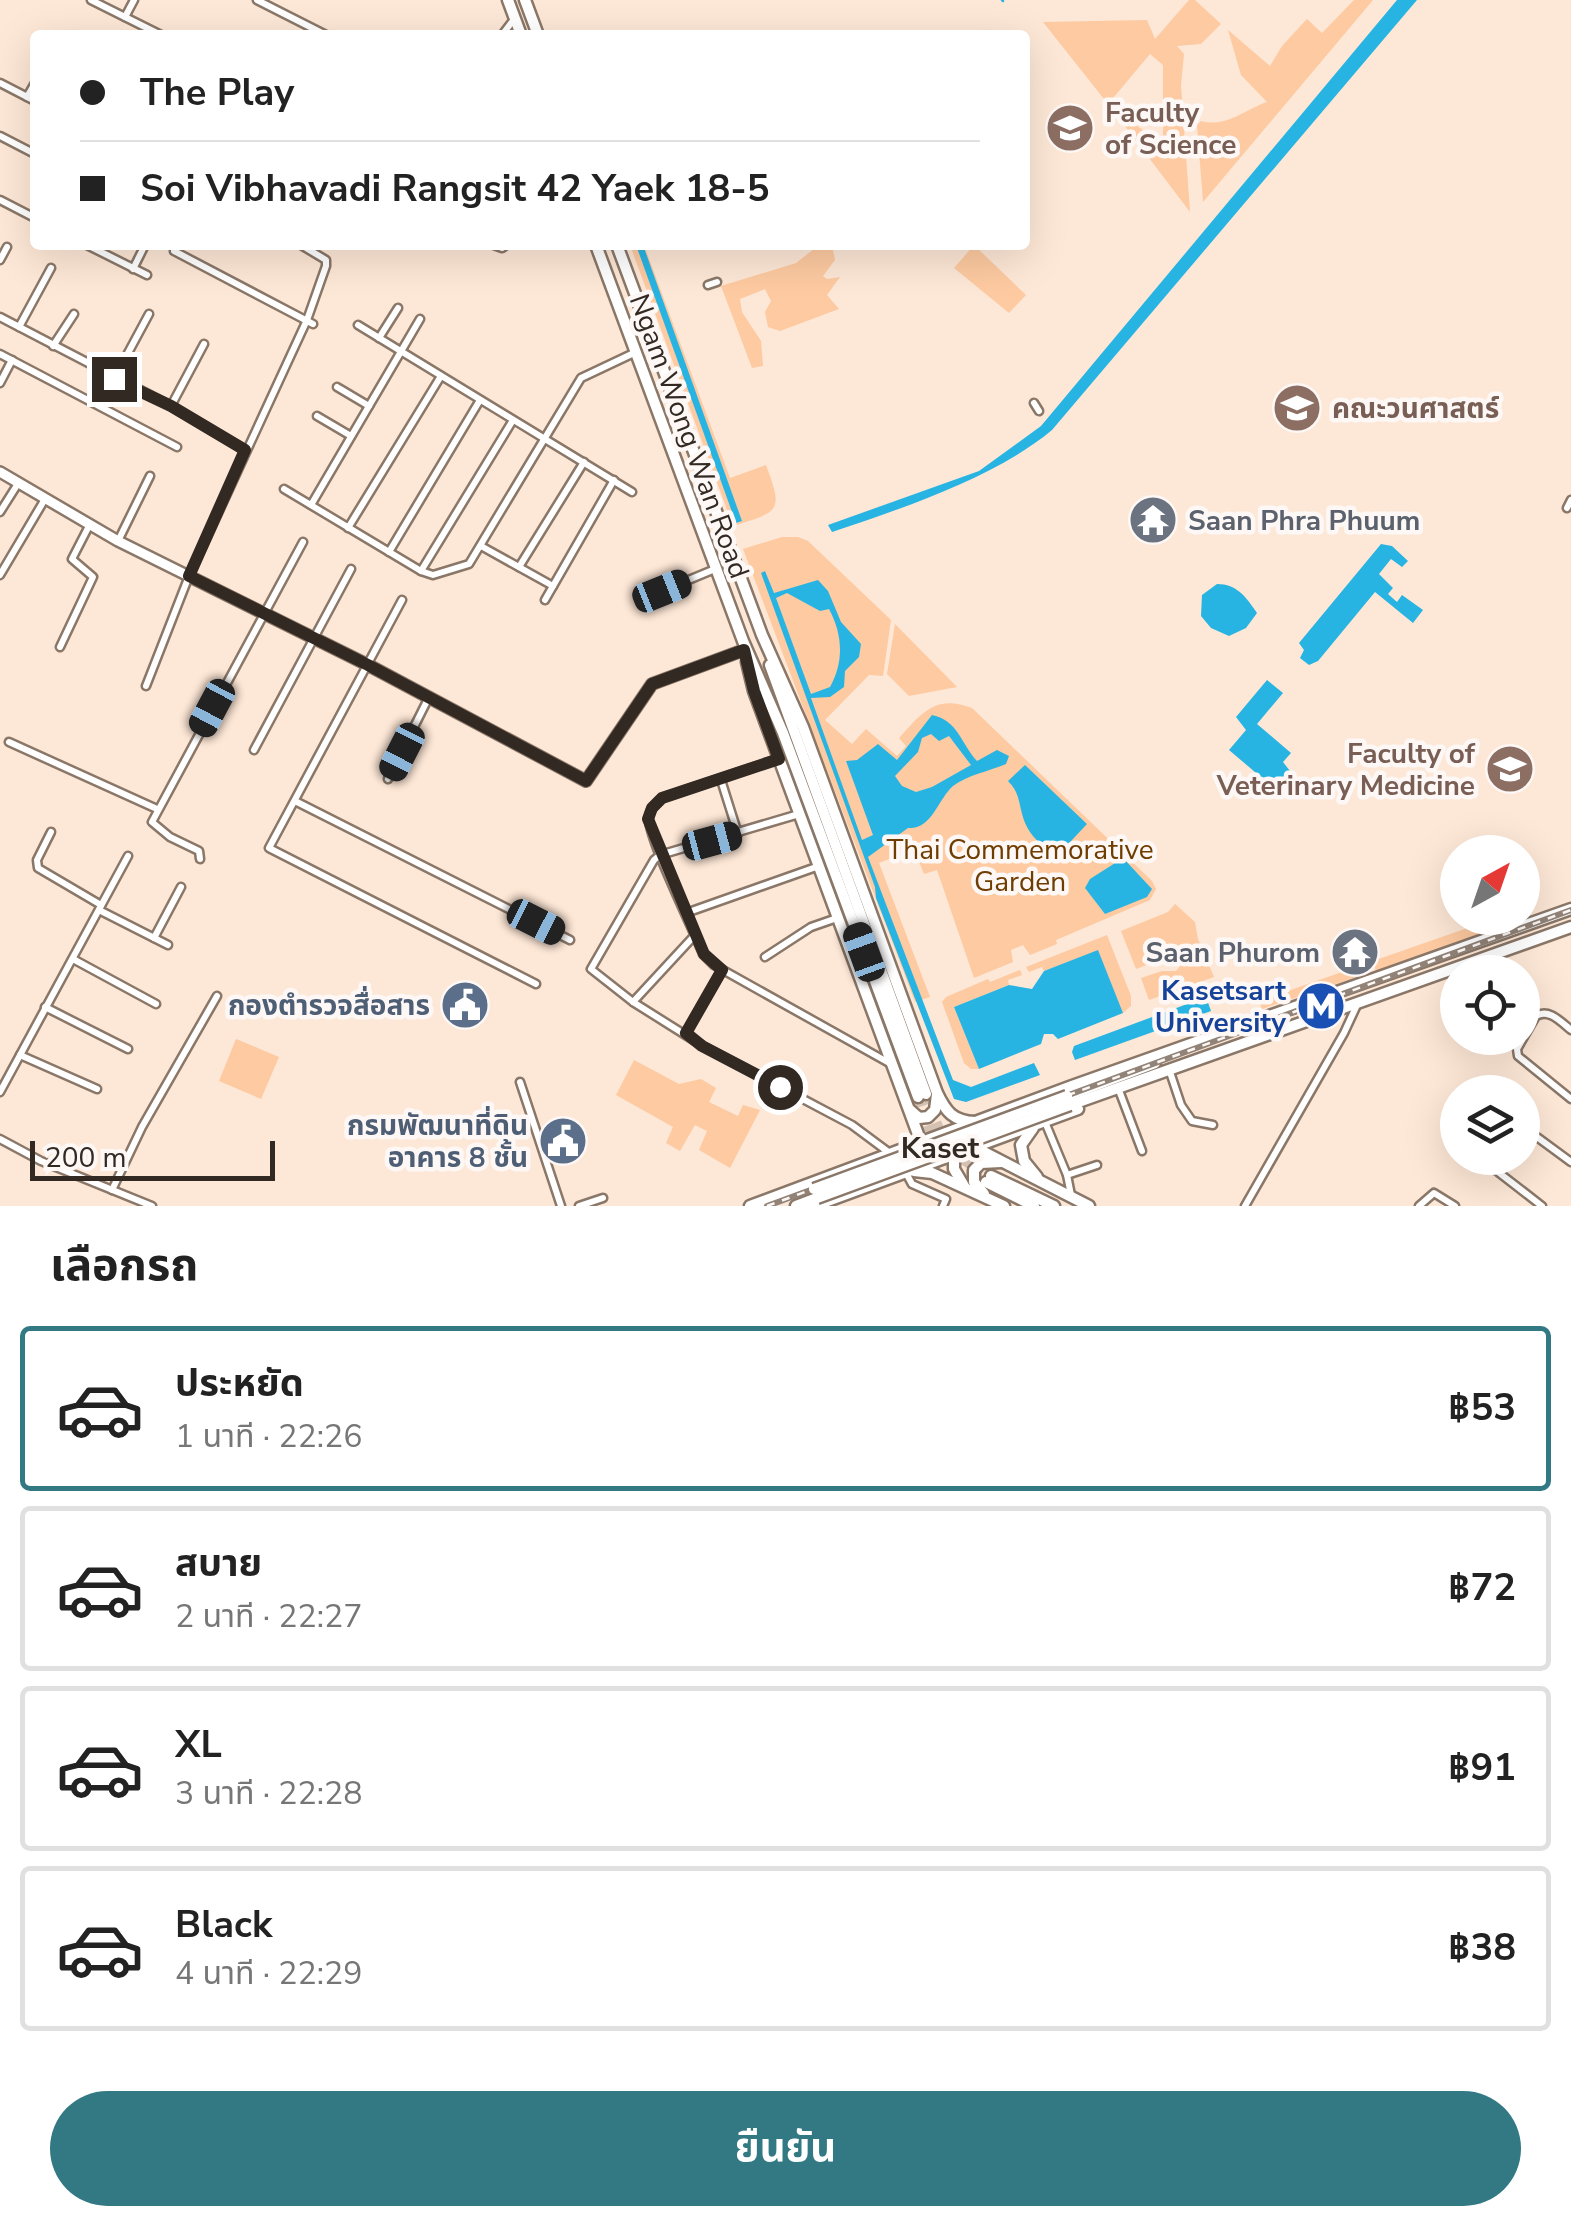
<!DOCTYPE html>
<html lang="th">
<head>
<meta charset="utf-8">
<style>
	:root { --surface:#fff; --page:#f2f2f2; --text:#222; --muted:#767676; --line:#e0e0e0; --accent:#327984 }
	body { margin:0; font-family:"Nunito Sans","Noto Sans Thai",sans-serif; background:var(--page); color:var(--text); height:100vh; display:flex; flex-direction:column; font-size:38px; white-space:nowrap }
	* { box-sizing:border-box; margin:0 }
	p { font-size:32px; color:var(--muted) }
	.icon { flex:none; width:55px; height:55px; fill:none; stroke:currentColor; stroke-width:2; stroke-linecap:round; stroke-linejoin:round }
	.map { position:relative; height:1206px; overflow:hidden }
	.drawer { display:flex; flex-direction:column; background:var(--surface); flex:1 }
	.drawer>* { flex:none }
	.guide { position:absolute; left:30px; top:30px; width:1000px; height:220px; border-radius:10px; box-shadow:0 10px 40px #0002; display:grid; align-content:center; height:220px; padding:0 50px; background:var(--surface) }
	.needle { width:65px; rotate:40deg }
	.tools { position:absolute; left:1440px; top:835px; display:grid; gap:20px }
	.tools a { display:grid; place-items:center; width:100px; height:100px; border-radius:50%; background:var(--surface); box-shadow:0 10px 40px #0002; font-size:50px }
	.scale { position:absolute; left:30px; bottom:25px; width:245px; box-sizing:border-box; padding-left:10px; border:5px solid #322923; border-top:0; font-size:28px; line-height:35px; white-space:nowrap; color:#322923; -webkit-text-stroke:8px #fdf8f5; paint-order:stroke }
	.end { position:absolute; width:45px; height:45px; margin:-22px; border:12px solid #322923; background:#fff; box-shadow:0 0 0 5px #fff }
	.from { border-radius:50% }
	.car { position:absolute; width:30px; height:60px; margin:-30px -15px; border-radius:12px; box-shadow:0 0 8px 2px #0007; background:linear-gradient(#222 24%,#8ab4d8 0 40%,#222 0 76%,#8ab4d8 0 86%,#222 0) }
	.guide b { display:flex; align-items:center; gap:35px; height:95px; font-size:38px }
	.guide b+b { border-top:2px solid var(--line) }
	.guide i { width:25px; height:25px; background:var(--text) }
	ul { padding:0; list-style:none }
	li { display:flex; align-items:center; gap:30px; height:165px; margin:0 20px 15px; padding:0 30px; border:5px solid var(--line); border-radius:10px }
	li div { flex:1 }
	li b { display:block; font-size:38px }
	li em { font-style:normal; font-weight:700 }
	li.selected { border-color:var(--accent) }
	li>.icon { width:90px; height:90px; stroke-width:1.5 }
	h2 { padding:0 50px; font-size:45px; line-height:120px }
	.primary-button { display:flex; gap:20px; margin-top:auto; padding:20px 50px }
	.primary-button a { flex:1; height:115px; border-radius:60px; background:var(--accent); color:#fff; font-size:40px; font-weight:700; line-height:115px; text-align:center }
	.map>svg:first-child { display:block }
	.green { fill:#fdcaa1 }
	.water { fill:#28b4e2; fill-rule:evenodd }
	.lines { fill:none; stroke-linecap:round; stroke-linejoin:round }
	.stream { stroke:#28b4e2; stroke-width:2.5 }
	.primary-tunnel { stroke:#d4c1b2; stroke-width:10; stroke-dasharray:10 5; stroke-linecap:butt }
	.street-casing { stroke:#8a7768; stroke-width:11 }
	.secondary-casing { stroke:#8a7768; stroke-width:14 }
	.primary-casing { stroke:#8a7768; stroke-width:15 }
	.street { stroke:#fff; stroke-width:6 }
	.secondary { stroke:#fff; stroke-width:9 }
	.primary { stroke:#fff; stroke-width:10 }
	.rail-casing { stroke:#928378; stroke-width:6 }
	.rail { stroke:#fdf8f5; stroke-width:2.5; stroke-dasharray:8; stroke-linecap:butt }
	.primary-bridge-casing { stroke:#8a7768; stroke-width:15; stroke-linecap:butt }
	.primary-bridge { stroke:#fff; stroke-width:10 }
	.route { stroke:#322923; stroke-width:12 }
	.labels { text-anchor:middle; stroke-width:9; stroke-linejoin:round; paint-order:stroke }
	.education-label { font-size:28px; font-weight:bold; fill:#785e54; stroke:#fdf8f5; text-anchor:start }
	.street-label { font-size:28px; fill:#322923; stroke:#fdf8f5 }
	.worship-label { font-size:28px; font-weight:bold; fill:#5b616d; stroke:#fdf8f5; text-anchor:start }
	.park-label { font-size:28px; fill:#6f3c01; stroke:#fdf8f5 }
	.transit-label { font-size:28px; font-weight:bold; fill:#164399; stroke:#fdf8f5; text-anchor:end }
	.service-label { font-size:28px; font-weight:bold; fill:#4e5e75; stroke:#fdf8f5; text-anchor:end }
	.neighbourhood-label { font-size:30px; font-weight:bold; fill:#322923; stroke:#fdf8f5 }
</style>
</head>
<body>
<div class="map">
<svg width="1571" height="1206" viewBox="0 0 1571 1206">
	<rect width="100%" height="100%" fill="#fde7d6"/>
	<!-- green -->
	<g class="green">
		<path d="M1189 0H1195L1221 24 1201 44 1177 46 1184 54 1181 85 1190 212 1109 105 1163 145V65L1150 54 1108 104 1043 22 1147 20 1155 39Z"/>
		<path d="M1354 0H1373L1203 202 1197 125 1201 121C1226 128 1244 110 1267 102L1241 75 1228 30 1270 66 1282 46 1307 19 1322 33Z"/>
		<path d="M630 245H644L730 478 766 465C784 513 779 511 733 526Z"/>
		<path d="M819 245H832L835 260 823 276 827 279 840 277 827 295 839 309 780 331 768 327 765 312 771 301 765 289 740 299 742 312 761 341 763 366 752 368 721 286 796 263Z"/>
		<path d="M974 245 1026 295 1009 313 954 268Z"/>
		<path d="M782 537H798L808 541 891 620 883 676 869 675 825 720 852 744 866 729 897 756 906 746 899 738C922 713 935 694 972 708L1152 881 1156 889 1150 900 1056 940 1057 944 1030 955 1023 945 1011 950 1013 962 974 978 937 870 924 874 914 849 879 863 930 997 915 1002 743 549Z"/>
		<path d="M895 624 957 687 909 696 887 674Z"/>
		<path d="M1175 904 1195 922 1198 939 1214 977 1149 1000 1141 978 1162 971H1176L1182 964 1178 953 1168 952 1162 959 1136 969 1121 931 1168 912Z"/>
		<path d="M1476 925 1479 934 1376 971 1373 961Z"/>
		<path d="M1107 935 1131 996V1006L1123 1013 1098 951 1044 971 1042 967 1029 972 1026 967Z"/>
		<path d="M1362 965 1365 974 1262 1009 1259 1001Z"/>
		<path d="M1020 970 1022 975 1008 980 1009 985 954 1007 979 1069H971L964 1063 942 1002 946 997 988 979 990 982Z"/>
		<path d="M236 1039 279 1057 261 1099 219 1081Z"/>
		<path d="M634 1060 679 1084 701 1079 716 1088 709 1102 738 1116 743 1105 760 1110 730 1168 699 1150 707 1131 695 1125 680 1151 666 1143 673 1127 616 1095Z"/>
	</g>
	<!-- water -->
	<g class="water">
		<path d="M1397 0H1417L1052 430C996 477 901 509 832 532L828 525 979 471 1041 426Z"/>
		<path d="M636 245H643L742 521 736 523Z"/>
		<path d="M1381 544 1392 546 1408 561 1402 567 1391 559 1379 574 1393 588 1388 594 1397 602 1402 595 1423 610 1413 623 1375 592 1318 661 1309 665 1300 658 1304 650 1299 643Z"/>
		<path d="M765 571 774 593 818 580 828 591 841 622 861 644 859 657 845 671 844 687 830 697 811 698 862 840 873 835 846 761 857 760 878 744 897 760 932 715C958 720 961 744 977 761L997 750 1009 756 1006 764C990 771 967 775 953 786 938 799 932 830 908 828L868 857 953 1080 971 1087 1034 1063 1040 1075 966 1102 954 1099 876 898 875 887 761 573ZM787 593 820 611 829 609C843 635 844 662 830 687L811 694 776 598ZM931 734 939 741 949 736 971 765 932 787 916 792 902 786 895 776 918 752 922 738Z"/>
		<path d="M1217 584C1237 584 1246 597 1257 613L1246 628 1229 636 1211 628 1201 616 1202 595Z"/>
		<path d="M1267 680 1283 693 1257 724 1291 753 1283 762 1290 771 1275 789 1229 750 1246 730 1236 717Z"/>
		<path d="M1025 765 1087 824 1057 856C1045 848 1034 840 1027 827 1018 810 1022 794 1008 781Z"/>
		<path d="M1123 858 1152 889 1147 897 1105 914 1085 888 1090 879Z"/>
		<path d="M1098 950 1123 1013 1058 1039 1053 1034H1044L1041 1044 979 1069 954 1007 1009 985 1032 989 1044 971Z"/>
		<path d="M1206 997 1211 1011 1075 1060 1072 1052 1074 1046Z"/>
	</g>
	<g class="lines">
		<!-- stream -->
		<path class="stream" d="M1002 0 1003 1"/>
		<!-- primary-tunnel -->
		<g class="primary-tunnel">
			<path d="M926 1094C944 1143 943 1151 991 1176"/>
			<path d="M918 1097 934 1145"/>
		</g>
		<!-- street casing -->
		<g class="street-casing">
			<g id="street">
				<path d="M91 0 161 35"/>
				<path d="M257 0 326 35"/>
				<path d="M125 17 134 0"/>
				<path d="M502 35 515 18"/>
				<path d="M0 83 35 101"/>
				<path d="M27 97 35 83"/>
				<path d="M0 136 35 154"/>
				<path d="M0 200 35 218"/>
				<path d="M87 245 147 275"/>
				<path d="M494 245 502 248 506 245"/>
				<path d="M174 251 313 324"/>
				<path d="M0 260 7 247"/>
				<path d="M133 269 145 245"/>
				<path d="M708 285 717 282"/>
				<path d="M0 317 171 406 245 450"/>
				<path d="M358 325 632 492"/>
				<path d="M19 327 51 268"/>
				<path d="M379 338 398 308"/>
				<path d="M53 346 74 314"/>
				<path d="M0 354 177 447"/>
				<path d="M114 379 149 314"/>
				<path d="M0 383 12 360"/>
				<path d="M337 387 369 406"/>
				<path d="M1034 403 1039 411"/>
				<path d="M171 406 204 344"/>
				<path d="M317 416 351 436"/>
				<path d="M284 489 421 571 433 575 469 564 581 378 636 352"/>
				<path d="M311 505 420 319"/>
				<path d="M1567 508 1571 500"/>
				<path d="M0 512 19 482"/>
				<path d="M348 528 441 376"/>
				<path d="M118 541 150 476"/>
				<path d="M481 546 553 586"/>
				<path d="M389 552 480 400"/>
				<path d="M519 567 584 462"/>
				<path d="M421 571 513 420"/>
				<path d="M0 575 45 499"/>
				<path d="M662 591 715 569"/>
				<path d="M402 600 269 848 536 984"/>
				<path d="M545 600 614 480"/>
				<path d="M60 647 93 577 72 559 90 524"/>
				<path d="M146 686 189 576 307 320 326 266V260L301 245"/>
				<path d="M9 742 157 809"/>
				<path d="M254 750 351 569"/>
				<path d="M778 759 662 798C657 803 649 809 649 818 647 836 694 931 703 954L714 965 891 1064"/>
				<path d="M388 779 429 697"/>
				<path d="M721 780 738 834"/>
				<path d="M295 801 570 940"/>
				<path d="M799 814 660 855 654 860 591 969 633 1002 703 1046 852 1125 891 1154"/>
				<path d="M51 832 37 860 38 868 101 905"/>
				<path d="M200 859 199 851 170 837 152 822 303 542"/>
				<path d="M99 910 168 945"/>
				<path d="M686 913 819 866"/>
				<path d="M154 938 181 887"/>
				<path d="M765 957 811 927 837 918"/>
				<path d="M73 959 156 1004"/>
				<path d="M633 1002 695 935"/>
				<path d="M45 1007 128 1049"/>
				<path d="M1571 1030C1561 1022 1549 1008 1536 1016L1517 1049 1518 1056 1571 1099"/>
				<path d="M686 1033 722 970"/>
				<path d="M20 1055 97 1089"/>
				<path d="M1171 1075 1181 1105 1192 1121 1213 1125"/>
				<path d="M520 1082 561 1206"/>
				<path d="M0 1092 128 856"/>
				<path d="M1120 1093 1142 1151"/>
				<path d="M1045 1122 1067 1175 1071 1195"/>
				<path d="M1522 1126 1571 1162"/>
				<path d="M0 1139 41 1161 152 1206"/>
				<path d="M1480 1158 1542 1206"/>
				<path d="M906 1173 912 1184 946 1199 943 1206"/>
				<path d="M1067 1175 1097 1165"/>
				<path d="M112 1190 142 1127 217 996"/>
				<path d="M579 1206 603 1198"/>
				<path d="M1245 1206 1344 1033 1357 1005"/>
				<path d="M1419 1206 1434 1193 1455 1206"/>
			</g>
		</g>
		<!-- secondary casing -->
		<g class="secondary-casing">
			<path id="secondary" d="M0 472 118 541 368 665 586 781 652 684 744 650"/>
		</g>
		<!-- primary casing -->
		<g class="primary-casing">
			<g id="primary">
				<path d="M508 0 521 35"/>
				<path d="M525 0 538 35"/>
				<path d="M596 245 743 641 783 733 918 1097"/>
				<path d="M617 245 762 635 803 727 937 1093C946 1112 953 1121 975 1122"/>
				<path d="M747 662 754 691 929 1164"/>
				<path d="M770 665 926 1094"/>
				<path d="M1067 1096 1155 1063"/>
				<path d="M1070 1105 1571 927"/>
				<path d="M910 1110 919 1118 928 1117 935 1110 937 1094"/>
				<path d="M1033 1128 1021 1145 1024 1161 1037 1177"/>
				<path d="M972 1146 1089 1206"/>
				<path d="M954 1152V1169L964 1186"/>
				<path d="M914 1171 932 1173 1004 1206"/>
				<path d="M991 1176 1054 1206"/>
				<path d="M986 1182 1034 1206"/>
				<path d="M984 1194 974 1182V1170L981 1163 1001 1162"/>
				<path d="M750 1206 1072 1086 1571 909"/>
				<path d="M796 1206 817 1198"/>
				<path d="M814 1206 1078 1109"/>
			</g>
		</g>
		<!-- street -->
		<use href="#street" class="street"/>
		<!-- secondary -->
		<use href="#secondary" class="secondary"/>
		<!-- primary -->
		<use href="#primary" class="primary"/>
		<!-- rail casing -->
		<g class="rail-casing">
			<path id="rail" d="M767 1206 1571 910"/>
		</g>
		<!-- rail -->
		<use href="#rail" class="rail"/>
		<!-- primary-bridge casing -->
		<g class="primary-bridge-casing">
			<g id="primary-bridge">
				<path d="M814 1189 1067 1096"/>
				<path d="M817 1198 1070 1105"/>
			</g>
		</g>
		<!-- primary-bridge -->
		<use href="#primary-bridge" class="primary-bridge"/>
	</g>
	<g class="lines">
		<!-- route -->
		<path class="route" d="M114 379 171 406 245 450 189 576 368 665 586 781 652 684 744 650 754 691 779 759 662 798 652 808 648 819 704 954 722 970 686 1033 702 1046 780 1087"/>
	</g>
	<!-- icons -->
	<defs>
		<g id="university-disc" transform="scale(2.5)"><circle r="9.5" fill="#8d6e63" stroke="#fdf8f5"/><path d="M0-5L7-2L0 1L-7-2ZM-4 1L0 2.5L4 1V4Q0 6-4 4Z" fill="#fff"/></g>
		<g id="temple-disc" transform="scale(2.5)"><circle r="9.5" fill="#6b7280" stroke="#fdf8f5"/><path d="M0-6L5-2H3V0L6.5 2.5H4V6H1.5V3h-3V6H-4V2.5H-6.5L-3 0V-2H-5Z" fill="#fff"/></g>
		<g id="civic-disc" transform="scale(2.5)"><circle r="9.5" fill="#5c6f8a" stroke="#fdf8f5"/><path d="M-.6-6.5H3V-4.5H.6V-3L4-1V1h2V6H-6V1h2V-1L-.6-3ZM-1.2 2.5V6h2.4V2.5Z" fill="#fff"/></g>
		<g id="metro-disc" transform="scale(2.5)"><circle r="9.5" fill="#1a4fb4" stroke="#fdf8f5"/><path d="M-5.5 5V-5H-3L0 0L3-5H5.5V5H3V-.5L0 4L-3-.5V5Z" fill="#fff"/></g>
	</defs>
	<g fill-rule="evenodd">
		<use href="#university-disc" x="1070" y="128"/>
		<use href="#university-disc" x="1297" y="408"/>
		<use href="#temple-disc" x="1153" y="520"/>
		<use href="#university-disc" x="1510" y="769"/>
		<use href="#temple-disc" x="1355" y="952"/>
		<use href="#civic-disc" x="465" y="1005"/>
		<use href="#metro-disc" x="1321" y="1006"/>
		<use href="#civic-disc" x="563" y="1141"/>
	</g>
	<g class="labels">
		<!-- education labels -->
		<g class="education-label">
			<text x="1105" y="122">Faculty<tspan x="1105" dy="32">of Science</tspan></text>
			<text x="1332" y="418">คณะวนศาสตร์</text>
			<text x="1475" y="763" text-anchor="end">Faculty of<tspan x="1475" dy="32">Veterinary Medicine</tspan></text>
		</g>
		<!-- street labels -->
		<g class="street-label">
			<text transform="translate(690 436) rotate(70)" y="10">Ngam Wong Wan Road</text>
		</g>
		<!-- worship labels -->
		<g class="worship-label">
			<text x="1188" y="530">Saan Phra Phuum</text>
			<text x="1320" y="962" text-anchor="end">Saan Phurom</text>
		</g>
		<!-- park labels -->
		<g class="park-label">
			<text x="1020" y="859">Thai Commemorative<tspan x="1020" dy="32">Garden</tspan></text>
		</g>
		<!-- transit labels -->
		<g class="transit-label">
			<text x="1286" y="1000">Kasetsart<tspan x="1286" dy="32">University</tspan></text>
		</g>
		<!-- service labels -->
		<g class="service-label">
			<text x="430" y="1015">กองตำรวจสื่อสาร</text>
			<text x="528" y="1135">กรมพัฒนาที่ดิน<tspan x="528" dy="32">อาคาร 8 ชั้น</tspan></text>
		</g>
		<!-- neighbourhood labels -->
		<g class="neighbourhood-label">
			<text x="940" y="1158">Kaset</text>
		</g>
	</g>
</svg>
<div class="tools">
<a><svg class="needle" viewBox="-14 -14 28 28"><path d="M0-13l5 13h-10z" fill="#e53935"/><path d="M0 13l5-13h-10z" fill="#767676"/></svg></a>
<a><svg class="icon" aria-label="locate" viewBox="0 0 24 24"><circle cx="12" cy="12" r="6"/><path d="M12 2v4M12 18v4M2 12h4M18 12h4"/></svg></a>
<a><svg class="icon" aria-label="layers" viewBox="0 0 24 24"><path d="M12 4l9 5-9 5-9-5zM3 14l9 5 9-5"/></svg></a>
</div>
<div class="scale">200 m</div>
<i class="end from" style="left:780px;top:1087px"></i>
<i class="end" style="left:114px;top:379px"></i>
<i class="car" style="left:662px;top:591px;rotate:68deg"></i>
<i class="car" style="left:212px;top:708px;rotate:208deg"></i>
<i class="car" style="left:402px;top:752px;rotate:207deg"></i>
<i class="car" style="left:712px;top:841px;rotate:75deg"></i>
<i class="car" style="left:536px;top:922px;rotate:117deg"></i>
<i class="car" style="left:864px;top:952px;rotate:340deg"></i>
<div class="guide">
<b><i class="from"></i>The Play</b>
<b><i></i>Soi Vibhavadi Rangsit 42 Yaek 18-5</b>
</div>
</div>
<section class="drawer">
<h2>เลือกรถ</h2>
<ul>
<li class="selected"><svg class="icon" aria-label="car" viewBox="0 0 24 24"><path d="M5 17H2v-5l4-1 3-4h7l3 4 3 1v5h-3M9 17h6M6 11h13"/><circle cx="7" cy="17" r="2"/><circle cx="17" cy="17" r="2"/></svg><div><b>ประหยัด</b><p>1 นาที · 22:26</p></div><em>฿53</em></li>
<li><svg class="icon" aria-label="car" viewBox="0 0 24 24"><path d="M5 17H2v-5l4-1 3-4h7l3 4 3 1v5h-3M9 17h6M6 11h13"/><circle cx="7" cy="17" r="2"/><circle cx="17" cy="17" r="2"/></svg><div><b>สบาย</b><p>2 นาที · 22:27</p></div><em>฿72</em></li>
<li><svg class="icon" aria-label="car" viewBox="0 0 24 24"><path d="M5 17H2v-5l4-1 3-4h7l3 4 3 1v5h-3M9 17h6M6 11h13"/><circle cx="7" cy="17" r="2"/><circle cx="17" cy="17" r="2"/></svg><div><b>XL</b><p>3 นาที · 22:28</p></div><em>฿91</em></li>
<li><svg class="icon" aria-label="car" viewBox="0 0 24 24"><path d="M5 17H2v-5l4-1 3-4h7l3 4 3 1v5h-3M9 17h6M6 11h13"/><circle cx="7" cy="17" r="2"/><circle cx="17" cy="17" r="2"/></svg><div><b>Black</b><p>4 นาที · 22:29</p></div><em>฿38</em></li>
</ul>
<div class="primary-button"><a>ยืนยัน</a></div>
</section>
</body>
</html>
